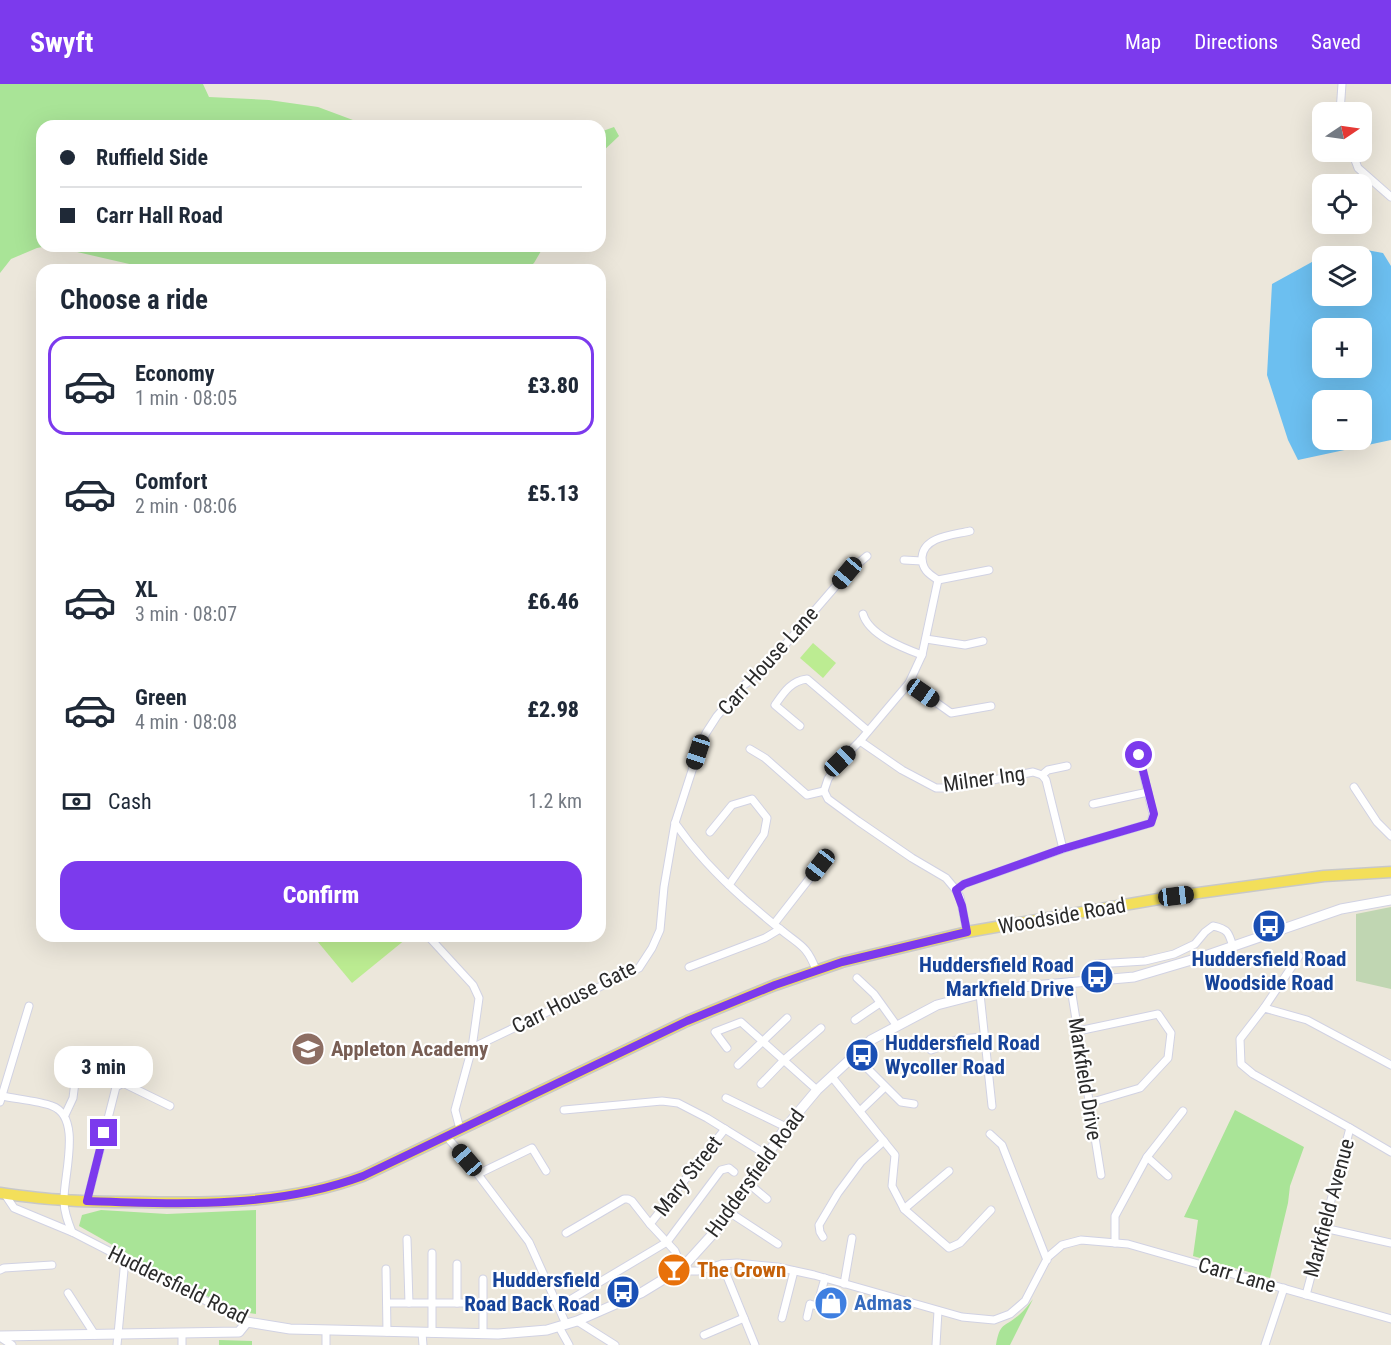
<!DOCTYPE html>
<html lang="en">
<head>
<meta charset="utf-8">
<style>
	:root { --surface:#fff; --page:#f2f2f3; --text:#1f2937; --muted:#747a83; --line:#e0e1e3; --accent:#7c3aed }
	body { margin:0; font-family:"Roboto Condensed",sans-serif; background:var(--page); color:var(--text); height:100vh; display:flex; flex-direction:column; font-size:22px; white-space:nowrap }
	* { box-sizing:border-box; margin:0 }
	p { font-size:20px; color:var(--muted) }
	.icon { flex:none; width:33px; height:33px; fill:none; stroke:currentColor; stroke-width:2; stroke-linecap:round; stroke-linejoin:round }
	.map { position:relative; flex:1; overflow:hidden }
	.side { position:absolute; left:36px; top:180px; width:570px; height:678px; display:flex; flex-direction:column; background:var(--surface); border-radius:18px; box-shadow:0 6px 24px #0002 }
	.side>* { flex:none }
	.hud { position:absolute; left:36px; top:36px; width:570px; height:132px; border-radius:18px; box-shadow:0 6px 24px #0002; display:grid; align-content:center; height:132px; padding:0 24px; background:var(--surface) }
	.needle { width:39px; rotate:77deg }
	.buttons { position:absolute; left:1312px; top:18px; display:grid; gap:12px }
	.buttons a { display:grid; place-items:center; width:60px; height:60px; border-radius:12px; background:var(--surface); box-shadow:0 6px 24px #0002; font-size:30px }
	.end { position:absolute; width:27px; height:27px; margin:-14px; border:8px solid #7c3aed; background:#fff; box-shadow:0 0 0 3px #fff }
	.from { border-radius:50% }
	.bubble { position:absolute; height:42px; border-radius:18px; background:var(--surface); box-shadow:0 6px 24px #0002; font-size:20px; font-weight:800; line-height:42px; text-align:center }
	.car { position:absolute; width:18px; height:36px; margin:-18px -9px; border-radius:8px; box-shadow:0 0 4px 2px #0007; background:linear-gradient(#222 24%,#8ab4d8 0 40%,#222 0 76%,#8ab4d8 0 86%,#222 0) }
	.hud b { display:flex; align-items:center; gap:21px; height:57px; font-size:22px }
	.hud b+b { border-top:2px solid var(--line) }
	.hud i { width:15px; height:15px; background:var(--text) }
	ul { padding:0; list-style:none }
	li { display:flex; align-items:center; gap:18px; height:99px; margin:0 12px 9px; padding:0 12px; border:3px solid transparent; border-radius:18px }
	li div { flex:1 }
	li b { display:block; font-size:22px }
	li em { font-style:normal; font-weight:800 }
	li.active { border-color:var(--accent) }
	li>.icon { width:54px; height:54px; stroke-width:1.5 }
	h2 { padding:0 24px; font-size:27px; line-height:72px }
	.pay { display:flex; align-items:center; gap:15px; height:66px; padding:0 24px; font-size:22px }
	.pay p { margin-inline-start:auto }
	.action { display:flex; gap:12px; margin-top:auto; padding:12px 24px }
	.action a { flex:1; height:69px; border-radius:18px; background:var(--accent); color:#fff; font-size:24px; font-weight:800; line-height:69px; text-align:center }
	header { display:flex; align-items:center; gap:36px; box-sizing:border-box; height:84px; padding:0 30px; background:var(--accent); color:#fff }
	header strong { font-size:28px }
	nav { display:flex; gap:33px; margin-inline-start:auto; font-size:21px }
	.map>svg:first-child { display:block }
	.green { fill:#a9e497 }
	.cemetery { fill:#c0d6b2 }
	.pitch { fill:#bcec92 }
	.water { fill:#6cbff0; fill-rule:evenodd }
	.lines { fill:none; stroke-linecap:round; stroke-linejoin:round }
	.minor-casing { stroke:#d1d2e3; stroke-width:9 }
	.secondary-casing { stroke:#d1d2e3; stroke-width:11 }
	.primary-casing { stroke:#c8c8c8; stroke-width:13 }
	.minor { stroke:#fff; stroke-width:7 }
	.secondary { stroke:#fff; stroke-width:9 }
	.primary { stroke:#f3df5a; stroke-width:10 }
	.route { stroke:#7c3aed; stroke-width:8 }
	.labels { text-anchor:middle; stroke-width:4.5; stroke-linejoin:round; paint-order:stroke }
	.street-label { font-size:21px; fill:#2a2a2a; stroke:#fff }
	.transit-label { font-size:21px; font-weight:bold; fill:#164399; stroke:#fff; text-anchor:end }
	.education-label { font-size:21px; font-weight:bold; fill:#785e54; stroke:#fff; text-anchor:start }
	.food-label { font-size:21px; font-weight:bold; fill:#c56008; stroke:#fff; text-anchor:start }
	.shop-label { font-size:21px; font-weight:bold; fill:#366cbe; stroke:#fff; text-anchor:start }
</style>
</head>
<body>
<header>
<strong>Swyft</strong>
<nav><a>Map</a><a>Directions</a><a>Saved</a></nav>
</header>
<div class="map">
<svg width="1391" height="1261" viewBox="0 0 1391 1261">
	<rect width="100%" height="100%" fill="#ece7db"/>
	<!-- green -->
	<g class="green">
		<path d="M0 0H203L209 13 269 16 318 23 369 42H42V162H48L37 164 11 175 0 189Z"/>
		<path d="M614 43 619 52 600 70V48Z"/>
		<path d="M51 162H544L534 179 526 186H138V182Z"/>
		<path d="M1235 1026 1304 1063 1290 1102 1288 1119 1270 1194 1193 1172 1198 1136 1184 1133Z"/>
		<path d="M101 1126 167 1130 256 1126V1230C233 1228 217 1217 197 1207 157 1187 118 1164 79 1142L82 1131Z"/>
		<path d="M1033 1215 1010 1261H996C1000 1238 1004 1244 1019 1231 1025 1226 1029 1220 1033 1215Z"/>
		<path d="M219 1256 252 1257V1261H219Z"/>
	</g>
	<!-- cemetery -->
	<path class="cemetery" d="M1391 823V905L1356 897V830Z"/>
	<!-- pitch -->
	<g class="pitch">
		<path d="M813 559 836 579 823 594 800 574Z"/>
		<path d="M313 852H404L406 855 352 899Z"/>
	</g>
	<!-- water -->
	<path class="water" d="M1350 163 1383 169 1391 182V356L1298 376 1288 356 1267 291 1272 200 1321 173ZM1323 172H1362V212H1323ZM1323 244H1362V284H1323ZM1323 316H1362V356H1323Z"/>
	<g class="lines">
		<!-- minor casing -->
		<g class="minor-casing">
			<g id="minor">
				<path d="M1340 28 1342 0"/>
				<path d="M1352 68 1358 84 1391 113"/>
				<path d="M970 447C954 451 924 452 922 473 922 486 929 490 938 496L989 486"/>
				<path d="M904 476 922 477"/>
				<path d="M938 496 922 571 909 599 860 657 840 677 828 695 824 707 828 715 858 737 912 774 946 794 956 806 960 813 967 848"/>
				<path d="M863 530C869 551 903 564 922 571"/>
				<path d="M926 555 965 561 983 557"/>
				<path d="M909 599 951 629 991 622"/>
				<path d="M800 642 775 621C784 608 791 597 807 595L868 647"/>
				<path d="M860 657 902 686 936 704H953L1033 688 1042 691 1046 696 1063 765"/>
				<path d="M750 665 765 674 807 711 824 707"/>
				<path d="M1042 691 1048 686 1067 682"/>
				<path d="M1354 703 1377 738 1391 752"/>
				<path d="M1093 720 1148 708"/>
				<path d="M675 739C693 765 720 794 744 815 756 825 768 836 780 845 799 861 807 861 816 886"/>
				<path d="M710 748 732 721 752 715 767 734 764 750 729 801"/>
				<path d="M956 806 964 800 1063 765 1151 739 1153 730 1139 671 1140 663"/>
				<path d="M774 840 820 781"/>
				<path d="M428 852 473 901 479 914 472 964 455 1026 460 1045"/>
				<path d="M1096 880 1145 877 1174 870 1195 860 1205 848 1213 842C1228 845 1229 849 1233 863"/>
				<path d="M689 883 765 854 780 845"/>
				<path d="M857 894 874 910 897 942"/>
				<path d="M1070 898 1101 1091"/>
				<path d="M980 910 992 1022"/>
				<path d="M1264 924 1299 872"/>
				<path d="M855 936 880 919"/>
				<path d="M1078 947 1158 930 1171 949 1168 974 1140 1004 1089 1019"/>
				<path d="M472 964 639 884 652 864 660 846 664 803 675 739 698 668 706 649 717 632 744 601 751 596 778 569 847 489 867 472"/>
				<path d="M727 964 715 948 741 938 817 1006"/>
				<path d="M931 966 959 955 985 953"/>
				<path d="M738 981 787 934"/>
				<path d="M868 985 901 1018 914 1020"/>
				<path d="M832 993 895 1071 892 1102 904 1125 949 1164 960 1159 991 1126"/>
				<path d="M761 1000 784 976 821 944"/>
				<path d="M2 1012C16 1015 39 1017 52 1022 83 1033 63 1093 64 1117 64 1128 68 1138 72 1148L247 1238"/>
				<path d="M726 1014 786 1043"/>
				<path d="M0 1018 29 922"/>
				<path d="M564 1026 662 1017 678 1019 707 1034 767 1071"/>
				<path d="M860 1027 885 1003"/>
				<path d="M65 1031 73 1014 77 982"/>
				<path d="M1350 1044 1391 1068"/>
				<path d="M990 1050 1002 1061 1047 1176"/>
				<path d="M446 1052 467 1076 529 1158 566 1240"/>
				<path d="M1147 1073 1168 1092"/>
				<path d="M478 1090 532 1064 546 1087"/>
				<path d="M748 1099 767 1115"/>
				<path d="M4 1109 14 1124 72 1148"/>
				<path d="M87 1117 116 1003 123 999 170 1022"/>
				<path d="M904 1125 949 1087"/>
				<path d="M729 1128 778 1160"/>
				<path d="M650 1140 725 1045"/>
				<path d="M1324 1144 1391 1159"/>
				<path d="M566 1149 624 1115H628L632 1117 650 1140 675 1167 682 1184 686 1187H698L722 1180 737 1179 777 1183 814 1191 962 1233 994 1236 1010 1230 1025 1217 1048 1173 1062 1161 1081 1156 1128 1160 1391 1235"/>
				<path d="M823 1153 820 1148 819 1141 838 1109 861 1078 884 1057"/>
				<path d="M407 1155 409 1219"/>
				<path d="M1115 1159V1132L1147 1073 1183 1027"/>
				<path d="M457 1180V1219"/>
				<path d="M722 1180 755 1261"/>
				<path d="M386 1185 387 1248"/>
				<path d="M0 1186 4 1184 52 1181"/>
				<path d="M483 1195V1250"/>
				<path d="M844 1200 852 1154"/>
				<path d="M68 1209 95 1251"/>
				<path d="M1306 1211 1350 1044 1253 990 1241 980 1240 955 1264 924 1307 936 1391 981"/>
				<path d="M387 1219H483"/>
				<path d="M558 1223 667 1158 721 1086 729 1084 734 1088"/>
				<path d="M807 1233 810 1220 817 1222 825 1194"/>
				<path d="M782 1234 794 1187"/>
				<path d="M577 1237 615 1261"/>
				<path d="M559 1243 569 1261"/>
				<path d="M326 1246V1261"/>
				<path d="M422 1249 423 1261"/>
				<path d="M432 1249V1169"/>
				<path d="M704 1251 744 1234"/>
				<path d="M0 1253 12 1261"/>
				<path d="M117 1261 125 1175"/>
				<path d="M182 1261V1249"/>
				<path d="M936 1261 938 1227"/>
				<path d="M1265 1261 1284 1204"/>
			</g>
		</g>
		<!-- secondary casing -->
		<g class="secondary-casing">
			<path id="secondary" d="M0 1252 239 1248 247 1238 290 1245 498 1250 547 1246 577 1237 641 1209 682 1184 720 1142 786 1043 817 1006 871 956 937 921 999 905 1134 893 1205 872 1341 825 1391 816"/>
		</g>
		<!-- primary casing -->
		<g class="primary-casing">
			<path id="primary" d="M0 1109C21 1112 42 1115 64 1116 88 1118 113 1118 137 1118 214 1120 290 1119 363 1092L687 937 775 901 842 878 967 848 1176 812 1324 792 1391 788"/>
		</g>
		<!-- minor -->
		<use href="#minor" class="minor"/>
		<!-- secondary -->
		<use href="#secondary" class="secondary"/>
		<!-- primary -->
		<use href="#primary" class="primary"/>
	</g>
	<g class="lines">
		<!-- route -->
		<path class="route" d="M104 1049 87 1117C179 1120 274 1125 363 1092L687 937 775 901 842 878 967 848 962 822 956 806 964 800 1062 765 1151 739 1154 730 1139 671"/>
	</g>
	<!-- icons -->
	<defs>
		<g id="bus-disc" transform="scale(1.725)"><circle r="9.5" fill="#1a4fb4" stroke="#fff"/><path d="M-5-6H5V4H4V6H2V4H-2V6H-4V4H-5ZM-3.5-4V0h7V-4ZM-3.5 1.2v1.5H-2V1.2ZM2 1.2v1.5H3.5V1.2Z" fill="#fff"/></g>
		<g id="school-disc" transform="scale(1.725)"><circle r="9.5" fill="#8d6e63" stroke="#fff"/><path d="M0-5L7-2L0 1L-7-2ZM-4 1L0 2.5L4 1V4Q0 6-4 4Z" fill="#fff"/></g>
		<g id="bar-disc" transform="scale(1.725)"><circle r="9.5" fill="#e8710a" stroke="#fff"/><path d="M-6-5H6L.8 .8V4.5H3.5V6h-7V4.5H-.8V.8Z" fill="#fff"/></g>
		<g id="shop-disc" transform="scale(1.725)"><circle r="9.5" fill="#3f7fe0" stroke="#fff"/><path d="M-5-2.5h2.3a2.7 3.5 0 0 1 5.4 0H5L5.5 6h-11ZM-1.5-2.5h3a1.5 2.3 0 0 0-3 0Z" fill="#fff"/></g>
	</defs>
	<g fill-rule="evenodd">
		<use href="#bus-disc" x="1269" y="842"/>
		<use href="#bus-disc" x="1097" y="893"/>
		<use href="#school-disc" x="308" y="965"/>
		<use href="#bus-disc" x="862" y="971"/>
		<use href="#bar-disc" x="674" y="1186"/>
		<use href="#bus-disc" x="623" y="1208"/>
		<use href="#shop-disc" x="831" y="1219"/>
	</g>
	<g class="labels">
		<!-- street labels -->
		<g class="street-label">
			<text transform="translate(768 577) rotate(-48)" y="7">Carr House Lane</text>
			<text transform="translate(984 695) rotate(-8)" y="7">Milner Ing</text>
			<text transform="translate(1062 832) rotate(-10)" y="7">Woodside Road</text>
			<text transform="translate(574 913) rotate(-27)" y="7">Carr House Gate</text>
			<text transform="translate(1085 995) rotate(81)" y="7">Markfield Drive</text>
			<text transform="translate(755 1089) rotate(-54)" y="7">Huddersfield Road</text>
			<text transform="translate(688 1092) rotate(-52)" y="7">Mary Street</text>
			<text transform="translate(1329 1124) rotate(-75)" y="7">Markfield Avenue</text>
			<text transform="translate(1237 1191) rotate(16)" y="7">Carr Lane</text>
			<text transform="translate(178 1201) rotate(26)" y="7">Huddersfield Road</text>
		</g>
		<!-- transit labels -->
		<g class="transit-label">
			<text x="1269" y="882" text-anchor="middle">Huddersfield Road<tspan x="1269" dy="24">Woodside Road</tspan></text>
			<text x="1074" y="888">Huddersfield Road<tspan x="1074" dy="24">Markfield Drive</tspan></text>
			<text x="885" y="966" text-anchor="start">Huddersfield Road<tspan x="885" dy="24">Wycoller Road</tspan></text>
			<text x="600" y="1203">Huddersfield<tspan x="600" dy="24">Road Back Road</tspan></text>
		</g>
		<!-- education labels -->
		<g class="education-label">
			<text x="331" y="972">Appleton Academy</text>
		</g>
		<!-- food labels -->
		<g class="food-label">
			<text x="697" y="1193">The Crown</text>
		</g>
		<!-- shop labels -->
		<g class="shop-label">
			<text x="854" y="1226">Admas</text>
		</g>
	</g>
</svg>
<div class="buttons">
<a><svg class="needle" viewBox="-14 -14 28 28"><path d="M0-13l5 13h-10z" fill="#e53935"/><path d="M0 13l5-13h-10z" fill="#747a83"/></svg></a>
<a><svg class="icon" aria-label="locate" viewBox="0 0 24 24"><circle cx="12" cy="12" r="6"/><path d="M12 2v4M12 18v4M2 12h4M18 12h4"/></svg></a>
<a><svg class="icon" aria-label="layers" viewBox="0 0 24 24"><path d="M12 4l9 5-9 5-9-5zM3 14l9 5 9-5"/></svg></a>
<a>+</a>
<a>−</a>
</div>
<i class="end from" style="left:1139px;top:671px"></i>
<i class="end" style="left:104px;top:1049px"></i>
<div class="bubble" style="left:54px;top:962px;width:99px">3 min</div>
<i class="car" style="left:847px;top:489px;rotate:220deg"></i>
<i class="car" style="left:923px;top:609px;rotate:125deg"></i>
<i class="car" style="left:698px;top:668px;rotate:198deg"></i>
<i class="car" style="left:840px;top:677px;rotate:46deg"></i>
<i class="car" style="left:820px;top:781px;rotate:218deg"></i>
<i class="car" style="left:1176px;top:812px;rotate:83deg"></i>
<i class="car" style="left:467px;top:1076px;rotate:319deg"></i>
<div class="hud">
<b><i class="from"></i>Ruffield Side</b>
<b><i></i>Carr Hall Road</b>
</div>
<section class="side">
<h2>Choose a ride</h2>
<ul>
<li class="active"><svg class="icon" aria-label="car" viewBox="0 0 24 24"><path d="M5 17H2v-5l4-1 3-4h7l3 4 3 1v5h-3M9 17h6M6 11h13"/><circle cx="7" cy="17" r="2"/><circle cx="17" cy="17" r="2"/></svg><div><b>Economy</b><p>1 min · 08:05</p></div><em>£3.80</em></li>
<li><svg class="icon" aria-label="car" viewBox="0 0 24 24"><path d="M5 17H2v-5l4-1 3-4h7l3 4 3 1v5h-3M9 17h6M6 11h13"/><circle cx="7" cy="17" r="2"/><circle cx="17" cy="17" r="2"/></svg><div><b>Comfort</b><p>2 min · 08:06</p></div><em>£5.13</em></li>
<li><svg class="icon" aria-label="car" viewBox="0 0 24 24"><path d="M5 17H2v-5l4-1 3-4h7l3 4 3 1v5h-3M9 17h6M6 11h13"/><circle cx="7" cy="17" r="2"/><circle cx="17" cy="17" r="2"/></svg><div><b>XL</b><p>3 min · 08:07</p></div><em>£6.46</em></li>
<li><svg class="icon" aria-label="car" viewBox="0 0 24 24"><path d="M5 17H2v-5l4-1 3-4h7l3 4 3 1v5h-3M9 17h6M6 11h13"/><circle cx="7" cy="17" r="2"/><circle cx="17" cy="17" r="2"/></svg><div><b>Green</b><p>4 min · 08:08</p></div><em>£2.98</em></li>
</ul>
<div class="pay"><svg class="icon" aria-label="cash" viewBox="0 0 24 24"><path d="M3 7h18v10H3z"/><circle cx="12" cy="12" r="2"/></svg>Cash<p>1.2 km</p></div>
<div class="action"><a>Confirm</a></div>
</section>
</div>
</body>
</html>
